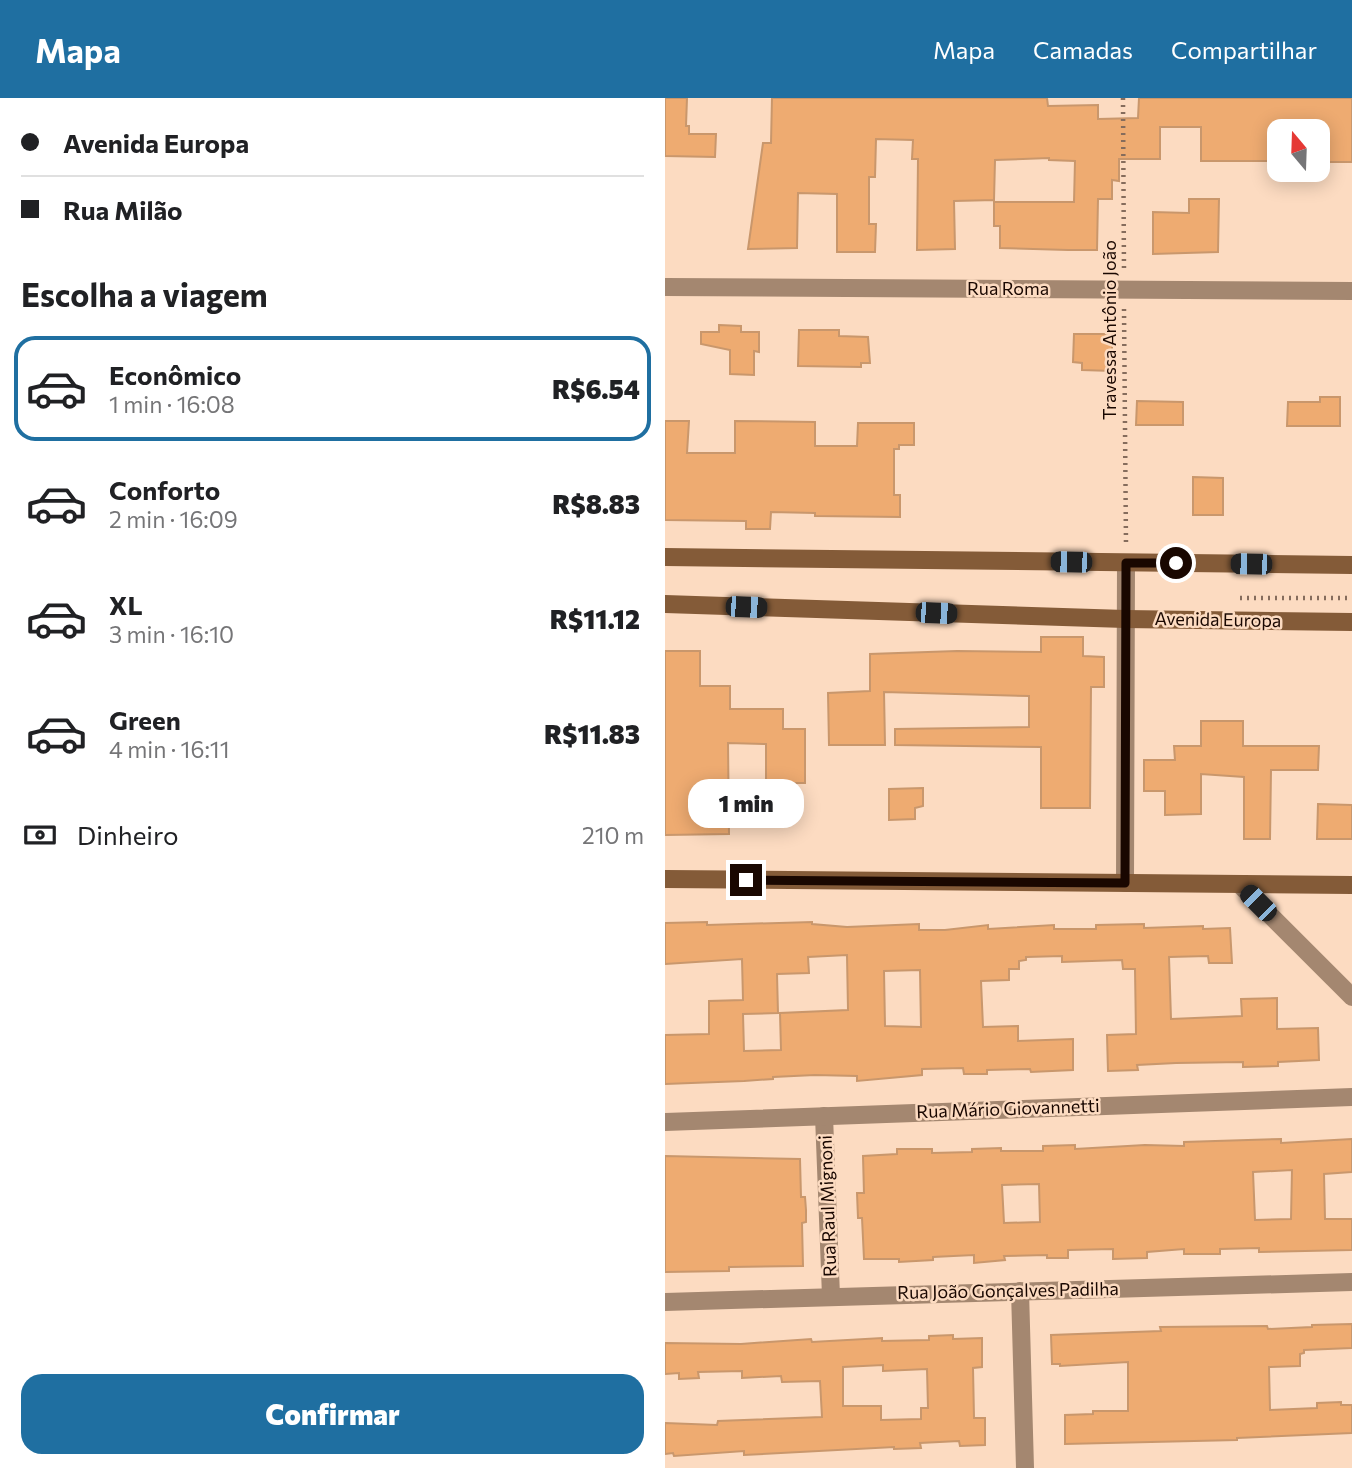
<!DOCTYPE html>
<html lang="pt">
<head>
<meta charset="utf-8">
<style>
	:root { --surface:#fff; --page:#f2f2f2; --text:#202124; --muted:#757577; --line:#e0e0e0; --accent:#1f6fa1 }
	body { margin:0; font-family:Commissioner,sans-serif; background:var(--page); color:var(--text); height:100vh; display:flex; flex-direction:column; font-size:26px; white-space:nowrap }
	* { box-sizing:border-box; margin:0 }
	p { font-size:23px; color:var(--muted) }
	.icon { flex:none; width:38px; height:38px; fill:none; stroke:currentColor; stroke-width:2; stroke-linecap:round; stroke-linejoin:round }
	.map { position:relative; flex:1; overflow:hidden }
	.drawer { display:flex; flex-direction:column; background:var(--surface); width:665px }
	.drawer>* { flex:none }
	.banner { display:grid; align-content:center; height:154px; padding:0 21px; background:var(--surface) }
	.needle { width:46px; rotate:341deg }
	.fabs { position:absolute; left:602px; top:21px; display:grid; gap:14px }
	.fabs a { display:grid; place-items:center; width:63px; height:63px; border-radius:14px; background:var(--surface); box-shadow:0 4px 18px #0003; font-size:35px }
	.end { position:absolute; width:32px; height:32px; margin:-16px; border:9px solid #190700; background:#fff; box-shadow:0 0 0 4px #fff }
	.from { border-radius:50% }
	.bubble { position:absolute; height:49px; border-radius:21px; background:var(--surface); box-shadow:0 4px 18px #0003; font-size:23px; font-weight:800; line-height:49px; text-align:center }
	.car { position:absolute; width:21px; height:42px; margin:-21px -10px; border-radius:9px; box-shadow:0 0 5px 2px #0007; background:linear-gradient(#222 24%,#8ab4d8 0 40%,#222 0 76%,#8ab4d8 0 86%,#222 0) }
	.banner b { display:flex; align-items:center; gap:24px; height:66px; font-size:26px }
	.banner b+b { border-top:2px solid var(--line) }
	.banner i { width:18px; height:18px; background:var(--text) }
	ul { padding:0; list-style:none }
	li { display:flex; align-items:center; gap:21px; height:105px; margin:0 14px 10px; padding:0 7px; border:4px solid transparent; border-radius:21px }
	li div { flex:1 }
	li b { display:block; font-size:26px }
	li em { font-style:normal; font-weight:800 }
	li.active { border-color:var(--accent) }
	li>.icon { width:63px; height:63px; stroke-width:1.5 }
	h2 { padding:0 21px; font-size:32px; line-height:84px }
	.pay { display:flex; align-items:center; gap:18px; height:77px; padding:0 21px; font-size:26px }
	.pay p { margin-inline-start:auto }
	.action { display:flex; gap:14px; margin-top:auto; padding:14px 21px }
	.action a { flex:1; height:80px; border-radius:21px; background:var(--accent); color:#fff; font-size:28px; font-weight:800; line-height:80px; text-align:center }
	header { display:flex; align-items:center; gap:42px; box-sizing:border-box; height:98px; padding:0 35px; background:var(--accent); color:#fff }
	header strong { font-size:33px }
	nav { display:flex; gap:38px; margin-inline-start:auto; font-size:24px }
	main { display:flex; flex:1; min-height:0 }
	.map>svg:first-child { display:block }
	.building { fill:#eeab71; stroke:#c9976c; stroke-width:2; fill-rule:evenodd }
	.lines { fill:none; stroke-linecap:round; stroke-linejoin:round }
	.path { stroke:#856c5c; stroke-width:4.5; stroke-dasharray:2 5; stroke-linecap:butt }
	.street { stroke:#a48770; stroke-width:18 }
	.secondary { stroke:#845b38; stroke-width:18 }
	.route { stroke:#190700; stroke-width:9 }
	.labels { text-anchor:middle; stroke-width:5; stroke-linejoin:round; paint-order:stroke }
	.street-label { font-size:18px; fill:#190700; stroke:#fcdbc1 }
</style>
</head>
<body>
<header>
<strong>Mapa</strong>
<nav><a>Mapa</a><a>Camadas</a><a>Compartilhar</a></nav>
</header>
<main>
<section class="drawer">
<div class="banner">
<b><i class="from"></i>Avenida Europa</b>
<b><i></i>Rua Milão</b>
</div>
<h2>Escolha a viagem</h2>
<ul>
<li class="active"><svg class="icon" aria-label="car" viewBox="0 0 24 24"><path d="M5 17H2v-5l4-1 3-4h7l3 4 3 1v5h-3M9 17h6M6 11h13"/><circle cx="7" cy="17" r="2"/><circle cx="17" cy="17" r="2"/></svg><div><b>Econômico</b><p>1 min · 16:08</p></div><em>R$6.54</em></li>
<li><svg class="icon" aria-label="car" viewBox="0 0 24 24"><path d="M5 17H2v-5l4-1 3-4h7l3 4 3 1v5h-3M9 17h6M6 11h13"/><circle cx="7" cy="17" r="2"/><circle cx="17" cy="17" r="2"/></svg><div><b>Conforto</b><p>2 min · 16:09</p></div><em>R$8.83</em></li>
<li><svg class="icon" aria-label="car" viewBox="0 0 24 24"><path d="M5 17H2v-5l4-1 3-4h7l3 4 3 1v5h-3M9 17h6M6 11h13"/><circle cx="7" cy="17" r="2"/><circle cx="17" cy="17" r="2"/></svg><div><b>XL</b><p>3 min · 16:10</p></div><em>R$11.12</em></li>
<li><svg class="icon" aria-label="car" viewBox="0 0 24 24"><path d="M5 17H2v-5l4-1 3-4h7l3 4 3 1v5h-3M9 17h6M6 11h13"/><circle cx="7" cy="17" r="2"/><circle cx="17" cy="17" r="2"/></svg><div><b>Green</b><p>4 min · 16:11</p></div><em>R$11.83</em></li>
</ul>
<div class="pay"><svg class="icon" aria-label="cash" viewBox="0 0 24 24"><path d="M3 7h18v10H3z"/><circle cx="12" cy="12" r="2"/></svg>Dinheiro<p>210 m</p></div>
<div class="action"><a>Confirmar</a></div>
</section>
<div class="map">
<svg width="687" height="1370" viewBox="0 0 687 1370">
	<rect width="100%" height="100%" fill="#fcdbc1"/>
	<!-- building -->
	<g class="building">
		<path d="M0 0H22L21 28H24V36H51L50 59 0 58Z"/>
		<path d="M107 0H382L383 8 433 7V21L473 20 474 0H687V64H653L654 33H614V63H536V29H495V61H454V83L447 82V101H433L432 152H403L335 150V128H329V104H409L410 63 384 62V60L330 62 329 102 289 103 290 151 252 152 253 61H247L248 42 211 41 210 79H204V126H211L210 154H172V96L133 95 132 150 83 151 98 45H106Z"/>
		<path d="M524 101H554L553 154 488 156V114L524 115Z"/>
		<path d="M54 227 76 228V234H94V254L89 253V277L65 276V252L36 246V234H54Z"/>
		<path d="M134 232H174V238L203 239 205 265H196V269L133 268Z"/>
		<path d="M409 236H447V273L417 272V265L408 264Z"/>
		<path d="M655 299H675V328H622L623 304H655Z"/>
		<path d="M472 303 518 304V327H471Z"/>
		<path d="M0 323H24L22 355H70V323L150 324V348H192L193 325H249V347H234V351H229V397H235V419L150 418V415L106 414 105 431H81V423L0 422Z"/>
		<path d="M528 379 558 380V417H528Z"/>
		<path d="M376 539H418V558L439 559V589H426L425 710H376V649L230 647V631L364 629V598L219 594 220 647H164L163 595 205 593V556L292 553 376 554Z"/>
		<path d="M0 553H35V588H65V611H118V631H140V685H101V646L63 645 64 736 0 737Z"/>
		<path d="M536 623H578V648H654L653 672H606L605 741H579V679L536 676V716L500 717V693H479V662H510L509 648H536Z"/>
		<path d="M258 690V708L250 710V721L224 722V691Z"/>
		<path d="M653 706 687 707V741H652Z"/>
		<path d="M42 824V827L147 824V826L182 829 254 826V832H280L323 827V831L389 827V831H431V827L479 826V830L538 828V831L565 830 567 865H544L543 858 504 859 506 921 577 918 576 901 612 900V931L653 930 654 962 613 964V968L578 969V964L511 965 472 967 473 972 443 973 442 937 471 936 470 871H458L457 862 397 864V858L361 859V862L354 863V871H344V882L316 883 318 929 353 928V943L408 941V972L366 974 365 971 322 972V976H299L298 970 257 971V977L192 983V978L150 977 108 979V981L79 983 0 986V937L44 936V903L78 902 77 861 0 866V825ZM182 857 183 912 115 915 116 952 79 953 78 916 113 915 112 876 144 875 143 859ZM255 872 256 929 220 928 219 873Z"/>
		<path d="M616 1041V1045L687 1041V1074L659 1076 660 1121H687V1152L594 1154V1150L555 1151V1156H519V1151L482 1154V1160L448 1161V1151L403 1152V1160H382V1157L339 1158 340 1162 309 1165V1157L268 1159V1162L234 1164V1161H199L197 1120H193L192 1095H199L198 1058 232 1056V1051H267V1055L307 1054V1051L336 1050V1053H378V1048L410 1047V1051L480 1047 519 1048V1044ZM627 1072 626 1121 590 1122 588 1074ZM374 1086 375 1124 339 1125 337 1087Z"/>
		<path d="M0 1058 135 1061 136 1099H140L141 1112V1124L137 1125 138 1168 64 1169V1173L0 1174Z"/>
		<path d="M687 1226V1250L639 1252V1255L635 1256V1268L604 1269 605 1312 652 1310V1305L676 1304V1307H687V1335L572 1340V1342L400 1346V1317L428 1316V1313H463V1264L395 1268V1266H387L386 1237 496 1233 495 1229 602 1228 603 1231 647 1229V1227Z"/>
		<path d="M288 1237V1241L317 1240V1269L308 1270 309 1320H320V1347L295 1348 294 1343 255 1345 256 1350 229 1351V1349L79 1357V1353L9 1358 8 1355 0 1356V1325L52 1327 53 1323 157 1319 155 1283 117 1284 116 1278 77 1280V1273L33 1274 34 1280 14 1281V1275L0 1276V1245L76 1246 146 1241 147 1244 217 1240V1243L264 1242V1238ZM218 1267V1273L262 1271 263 1310H256V1321L216 1322V1308H178V1269Z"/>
	</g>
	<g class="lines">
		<!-- path -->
		<g class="path">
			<path d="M458 0 459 174"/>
			<path d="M459 211 461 447"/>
			<path d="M575 500H687"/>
		</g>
		<!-- street -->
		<g class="street">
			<path d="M0 189 687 193"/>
			<path d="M460 785 461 465"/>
			<path d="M574 786 687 899"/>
			<path d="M159 1018 166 1198"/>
			<path d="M0 1024 687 999"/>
			<path d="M355 1193 360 1370"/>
			<path d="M0 1204 687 1184"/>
		</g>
		<!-- secondary -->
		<g class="secondary">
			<path d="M0 459 687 467"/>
			<path d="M0 506 460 521 687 524"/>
			<path d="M0 781 687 787"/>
		</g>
	</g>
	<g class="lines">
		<!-- route -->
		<path class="route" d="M81 782 460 785 461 465H511"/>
	</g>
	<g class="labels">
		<!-- street labels -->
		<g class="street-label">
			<text x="343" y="197">Rua Roma</text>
			<text transform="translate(445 232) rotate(-90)" y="6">Travessa Antônio João</text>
			<text transform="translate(553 522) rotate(1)" y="6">Avenida Europa</text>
			<text transform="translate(343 1011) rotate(-2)" y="6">Rua Mário Giovannetti</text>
			<text transform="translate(163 1108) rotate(-92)" y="6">Rua Raul Mignoni</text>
			<text transform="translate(343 1193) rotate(-1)" y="6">Rua João Gonçalves Padilha</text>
		</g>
	</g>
</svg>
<div class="fabs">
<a><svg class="needle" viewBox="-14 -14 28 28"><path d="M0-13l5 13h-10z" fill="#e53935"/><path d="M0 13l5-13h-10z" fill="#757577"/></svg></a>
</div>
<i class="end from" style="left:511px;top:465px"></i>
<i class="end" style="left:81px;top:782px"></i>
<div class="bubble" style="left:23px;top:681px;width:116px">1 min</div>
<i class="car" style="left:406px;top:464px;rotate:271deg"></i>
<i class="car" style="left:586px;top:466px;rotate:271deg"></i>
<i class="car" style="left:81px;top:509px;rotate:92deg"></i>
<i class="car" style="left:271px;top:515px;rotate:92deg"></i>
<i class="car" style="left:593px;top:805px;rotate:315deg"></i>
</div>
</main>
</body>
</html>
